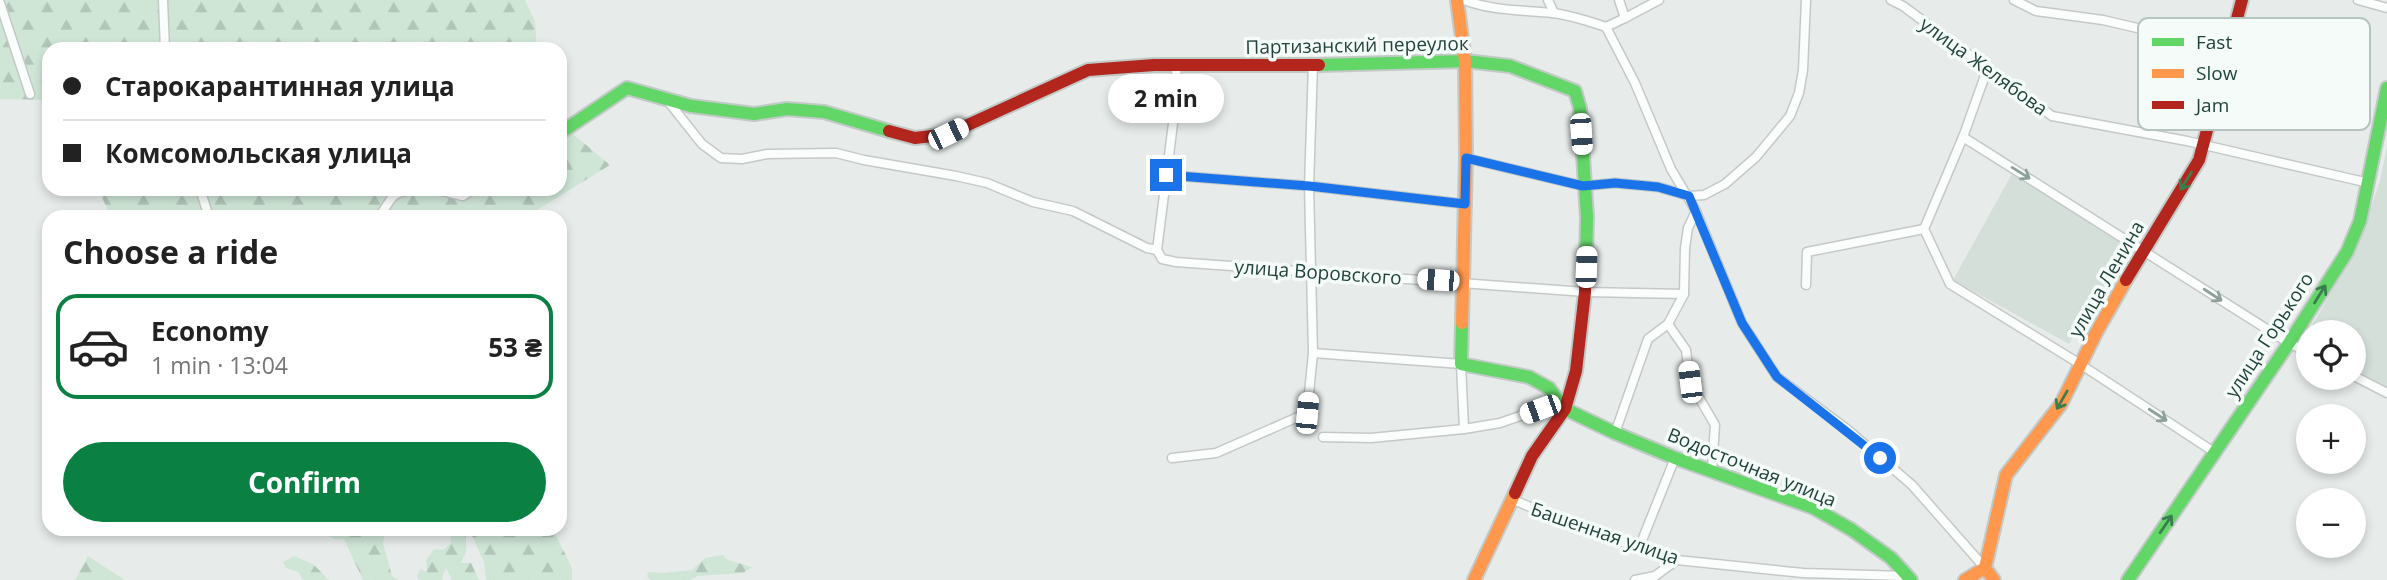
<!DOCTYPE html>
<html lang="en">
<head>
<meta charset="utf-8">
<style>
	:root { --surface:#fff; --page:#f2f2f2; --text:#222; --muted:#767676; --line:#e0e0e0; --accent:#0b8043 }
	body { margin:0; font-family:"Open Sans",sans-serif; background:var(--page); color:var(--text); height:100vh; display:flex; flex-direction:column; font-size:26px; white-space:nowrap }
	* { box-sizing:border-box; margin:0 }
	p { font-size:23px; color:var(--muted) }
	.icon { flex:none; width:38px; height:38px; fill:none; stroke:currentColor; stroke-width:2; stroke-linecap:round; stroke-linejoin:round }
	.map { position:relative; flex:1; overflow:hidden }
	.sheet { position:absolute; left:42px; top:210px; width:525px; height:326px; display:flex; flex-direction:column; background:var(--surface); border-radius:21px; box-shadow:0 4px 10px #0003 }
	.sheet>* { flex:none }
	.hud { position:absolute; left:42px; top:42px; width:525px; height:154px; border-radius:21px; box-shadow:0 4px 10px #0003; display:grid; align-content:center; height:154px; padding:0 21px; background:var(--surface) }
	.controls { position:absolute; left:2296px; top:320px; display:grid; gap:14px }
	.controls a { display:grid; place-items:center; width:70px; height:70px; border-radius:50%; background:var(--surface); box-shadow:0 4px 10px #0003; font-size:35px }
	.end { position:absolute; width:32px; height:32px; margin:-16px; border:9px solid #1a73e8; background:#fff; box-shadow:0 0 0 4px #fff }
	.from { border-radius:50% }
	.bubble { position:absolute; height:49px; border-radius:24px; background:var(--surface); box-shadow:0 4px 10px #0003; font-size:23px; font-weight:700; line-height:49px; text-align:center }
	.car { position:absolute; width:21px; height:42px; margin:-21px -10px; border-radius:9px; box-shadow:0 0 5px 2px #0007; background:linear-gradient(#fff 24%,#345 0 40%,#fff 0 76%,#345 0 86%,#fff 0) }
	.hud b { display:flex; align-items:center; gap:24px; height:66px; font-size:26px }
	.hud b+b { border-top:2px solid var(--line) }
	.hud i { width:18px; height:18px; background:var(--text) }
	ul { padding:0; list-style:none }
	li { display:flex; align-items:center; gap:21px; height:105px; margin:0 14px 10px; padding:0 7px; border:4px solid var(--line); border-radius:21px }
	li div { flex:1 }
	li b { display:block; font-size:26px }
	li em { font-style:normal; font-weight:700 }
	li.on { border-color:var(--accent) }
	li>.icon { width:63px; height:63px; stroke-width:1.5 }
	h2 { padding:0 21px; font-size:32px; line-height:84px }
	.button { display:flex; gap:14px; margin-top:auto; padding:14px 21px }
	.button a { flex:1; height:80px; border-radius:42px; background:var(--accent); color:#fff; font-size:28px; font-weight:700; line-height:80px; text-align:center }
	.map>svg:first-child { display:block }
	.built { fill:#d4dfda }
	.forest { fill:url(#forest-firs) }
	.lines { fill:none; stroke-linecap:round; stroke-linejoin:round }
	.street-casing { stroke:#c4c9c7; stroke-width:11 }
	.fast-casing { stroke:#c2cac7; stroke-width:16 }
	.slow-casing { stroke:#c2cac7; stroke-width:16 }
	.jam-casing { stroke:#c2cac7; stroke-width:16 }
	.street { stroke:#fbfcfc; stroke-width:8 }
	.fast { stroke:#63d668; stroke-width:12 }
	.slow { stroke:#ff974d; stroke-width:12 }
	.jam { stroke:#b3261e; stroke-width:12 }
	.oneway { stroke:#8ea09c }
	.oneway2 { stroke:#3b7e4e }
	.route { stroke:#1a73e8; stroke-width:9 }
	.labels { text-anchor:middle; stroke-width:7; stroke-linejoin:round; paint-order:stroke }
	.street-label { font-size:19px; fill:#21433c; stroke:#f5fbf8 }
	.key { fill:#f5fbf8; stroke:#b5c4c0; stroke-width:2 }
	.key-label { font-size:19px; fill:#21433c }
</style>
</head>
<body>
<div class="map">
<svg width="2387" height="580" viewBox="0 0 2387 580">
	<defs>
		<pattern id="forest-firs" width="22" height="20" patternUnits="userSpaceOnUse" patternTransform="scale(1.75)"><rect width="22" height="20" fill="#cfe6d7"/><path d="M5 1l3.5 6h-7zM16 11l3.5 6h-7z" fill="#b1c6b9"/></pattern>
	</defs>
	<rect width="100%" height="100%" fill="#e7ecea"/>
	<!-- built -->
	<g class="built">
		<path d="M2387 147V397L2347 378H2354V332H2308V359L2297 354 2307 334 2356 249 2380 181Z"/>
		<path d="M2013 172 2128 246 2069 344 1953 280Z"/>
	</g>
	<!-- forest -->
	<g class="forest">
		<path d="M0 0H525L535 21 537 49H49V100L0 99Z"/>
		<path d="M560 123 610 165 526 217H111L98 189H560Z"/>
		<path d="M323 529H383L385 532 383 543 392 576 399 580H363L344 539H334L322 532Z"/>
		<path d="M450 529H466V552L461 563H471L479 580H452L446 568 442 577 443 580H419L417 577 420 569 427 572 426 560 434 549 443 550 451 543Z"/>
		<path d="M469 529H553L572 568V580H486L484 562Z"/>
		<path d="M723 555 728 560 752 567 743 573 698 576 690 580H651L647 577 648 572 663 573 692 570 705 558Z"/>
		<path d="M88 556 125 580H75Z"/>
		<path d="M294 556 313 564 329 580H303L298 572 286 568 283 562Z"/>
	</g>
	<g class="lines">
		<!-- street casing -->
		<g class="street-casing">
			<g id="street">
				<path d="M163 0 165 49"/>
				<path d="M1464 0C1493 11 1523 10 1552 13 1571 15 1588 21 1606 27"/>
				<path d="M1548 0 1554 13"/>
				<path d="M1891 0 1903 6 2052 116 2187 141 2369 183"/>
				<path d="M2014 0 2036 11 2103 20 2150 31 2183 37 2232 39"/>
				<path d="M2358 0 2387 8"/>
				<path d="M0 3 30 94"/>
				<path d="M1625 18 1659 0"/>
				<path d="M1606 27 1635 83 1671 169 1696 211 1742 323 1777 377 1848 430 1912 485 1985 568"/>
				<path d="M1606 27 1625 18 1619 0"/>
				<path d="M1176 66 1177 92 1157 250 1162 259 1176 262 1585 292 1684 294"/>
				<path d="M1987 70 1963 137 1924 229 1950 284 2080 364 2214 452"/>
				<path d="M667 100 702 144 721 158 742 159 767 154 836 153 864 160 956 176 987 183 1033 202 1073 211 1147 248 1157 250"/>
				<path d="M1963 137 2289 343 2308 353"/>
				<path d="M1466 158 1583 186 1615 183 1658 187 1689 196 1704 195 1725 184 1756 157 1790 116 1799 93 1803 70 1806 0"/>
				<path d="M1166 175 1309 186 1465 204"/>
				<path d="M200 189 209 217"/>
				<path d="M432 189 463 196 474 189"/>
				<path d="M379 217C394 196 389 193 417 189"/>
				<path d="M1806 285 1807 252 1924 229"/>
				<path d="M1668 324 1686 350 1690 382 1715 425 1712 470"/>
				<path d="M1313 353 1461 364 1464 429"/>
				<path d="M2354 376 2387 393"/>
				<path d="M1615 433 1648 339 1668 324 1684 294 1685 248 1688 228 1696 211"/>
				<path d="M1323 437 1371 438 1464 429 1500 423 1560 402"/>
				<path d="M1172 458 1216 453 1307 413 1313 353 1309 186 1313 65"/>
				<path d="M1511 499 1586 530 1677 560 1803 573 1906 576"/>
				<path d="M1639 548 1675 458"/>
				<path d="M1635 580 1655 576 1677 560"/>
			</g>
		</g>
		<!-- fast casing -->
		<g class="fast-casing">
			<g id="fast">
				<path d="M1319 65 1465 61 1510 66 1575 91 1580 108 1587 217 1586 262"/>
				<path d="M560 133 627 88 691 106 754 114 787 109 824 112 889 131"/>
				<path d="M1462 323 1461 364 1529 377 1549 388 1565 409 1615 433 1675 458 1814 508 1852 530 1891 558 1911 580"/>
				<path d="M2128 580 2289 343 2347 252 2360 221 2387 88"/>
			</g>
		</g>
		<!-- slow casing -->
		<g class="slow-casing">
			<g id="slow">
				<path d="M1457 0 1465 61 1466 158 1462 323"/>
				<path d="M1985 568 2006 475 2061 404 2097 331 2126 280"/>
				<path d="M1985 568 1994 580"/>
				<path d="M1474 580 1515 493"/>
				<path d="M1965 580 1985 568"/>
			</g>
		</g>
		<!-- jam casing -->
		<g class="jam-casing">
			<g id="jam">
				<path d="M889 131 915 138 948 134 1088 70 1154 65H1319"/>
				<path d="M2126 280 2199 160 2242 0"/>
				<path d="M1515 493 1532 456 1565 409 1576 371 1585 292 1586 262"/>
			</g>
		</g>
		<!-- street -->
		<use href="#street" class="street"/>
		<!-- fast -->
		<use href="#fast" class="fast"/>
		<!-- slow -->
		<use href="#slow" class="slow"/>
		<!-- jam -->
		<use href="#jam" class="jam"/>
	</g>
	<!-- one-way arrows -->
	<defs><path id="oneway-shaft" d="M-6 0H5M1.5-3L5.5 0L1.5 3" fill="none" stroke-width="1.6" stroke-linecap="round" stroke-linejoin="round" transform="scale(1.75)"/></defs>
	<g class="oneway">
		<use href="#oneway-shaft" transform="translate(2021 173) rotate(32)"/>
		<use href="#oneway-shaft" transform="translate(2213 295) rotate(33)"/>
		<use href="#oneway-shaft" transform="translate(2158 415) rotate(33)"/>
	</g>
	<g class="oneway2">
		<use href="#oneway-shaft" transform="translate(2186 181) rotate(122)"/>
		<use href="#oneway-shaft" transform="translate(2320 294) rotate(-58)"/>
		<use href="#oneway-shaft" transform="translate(2062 400) rotate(120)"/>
		<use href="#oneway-shaft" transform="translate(2166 524) rotate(-56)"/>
	</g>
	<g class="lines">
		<!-- route -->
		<path class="route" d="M1166 175 1309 186 1465 204 1466 158 1583 186 1615 183 1658 187 1689 196 1742 323 1777 377 1880 458"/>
	</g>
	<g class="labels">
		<!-- street labels -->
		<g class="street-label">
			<text transform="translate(1357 45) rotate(-1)" y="7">Партизанский переулок</text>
			<text transform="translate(1984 66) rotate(36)" y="7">улица Желябова</text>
			<text transform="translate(1318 272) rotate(4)" y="7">улица Воровского</text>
			<text transform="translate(2106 279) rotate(-60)" y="7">улица Ленина</text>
			<text transform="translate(2269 335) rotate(-57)" y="7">улица Горького</text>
			<text transform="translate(1752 467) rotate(22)" y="7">Водосточная улица</text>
			<text transform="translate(1605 533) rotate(19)" y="7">Башенная улица</text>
		</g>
	</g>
	<!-- legend -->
	<rect x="2138" y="18" width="232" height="112" rx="10" class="key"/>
	<rect x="2152" y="38" width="32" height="8" fill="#63d668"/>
	<rect x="2152" y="69" width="32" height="9" fill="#ff974d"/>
	<rect x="2152" y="101" width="32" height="8" fill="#b3261e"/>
	<g class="key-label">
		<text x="2196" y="49">Fast</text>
		<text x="2196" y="80">Slow</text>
		<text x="2196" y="112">Jam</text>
	</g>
</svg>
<div class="controls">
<a><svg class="icon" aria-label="locate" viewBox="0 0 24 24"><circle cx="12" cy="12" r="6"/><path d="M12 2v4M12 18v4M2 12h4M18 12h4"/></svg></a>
<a>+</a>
<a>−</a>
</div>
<i class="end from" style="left:1880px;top:458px"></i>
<i class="end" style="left:1166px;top:175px"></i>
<div class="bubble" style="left:1108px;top:74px;width:116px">2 min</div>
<i class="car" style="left:948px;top:134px;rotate:64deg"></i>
<i class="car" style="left:1581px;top:134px;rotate:176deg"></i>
<i class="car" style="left:1586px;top:267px;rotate:2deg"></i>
<i class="car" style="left:1438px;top:280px;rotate:274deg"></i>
<i class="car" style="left:1690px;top:382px;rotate:353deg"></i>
<i class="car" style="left:1540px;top:409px;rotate:250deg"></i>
<i class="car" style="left:1307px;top:413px;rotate:5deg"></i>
<div class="hud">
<b><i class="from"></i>Старокарантинная улица</b>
<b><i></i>Комсомольская улица</b>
</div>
<section class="sheet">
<h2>Choose a ride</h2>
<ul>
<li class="on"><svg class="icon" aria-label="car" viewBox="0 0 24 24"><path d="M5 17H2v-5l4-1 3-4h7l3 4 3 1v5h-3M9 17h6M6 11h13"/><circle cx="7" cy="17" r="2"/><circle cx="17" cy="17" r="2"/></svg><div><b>Economy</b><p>1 min · 13:04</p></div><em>53 ₴</em></li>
</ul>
<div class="button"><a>Confirm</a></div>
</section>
</div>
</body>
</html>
